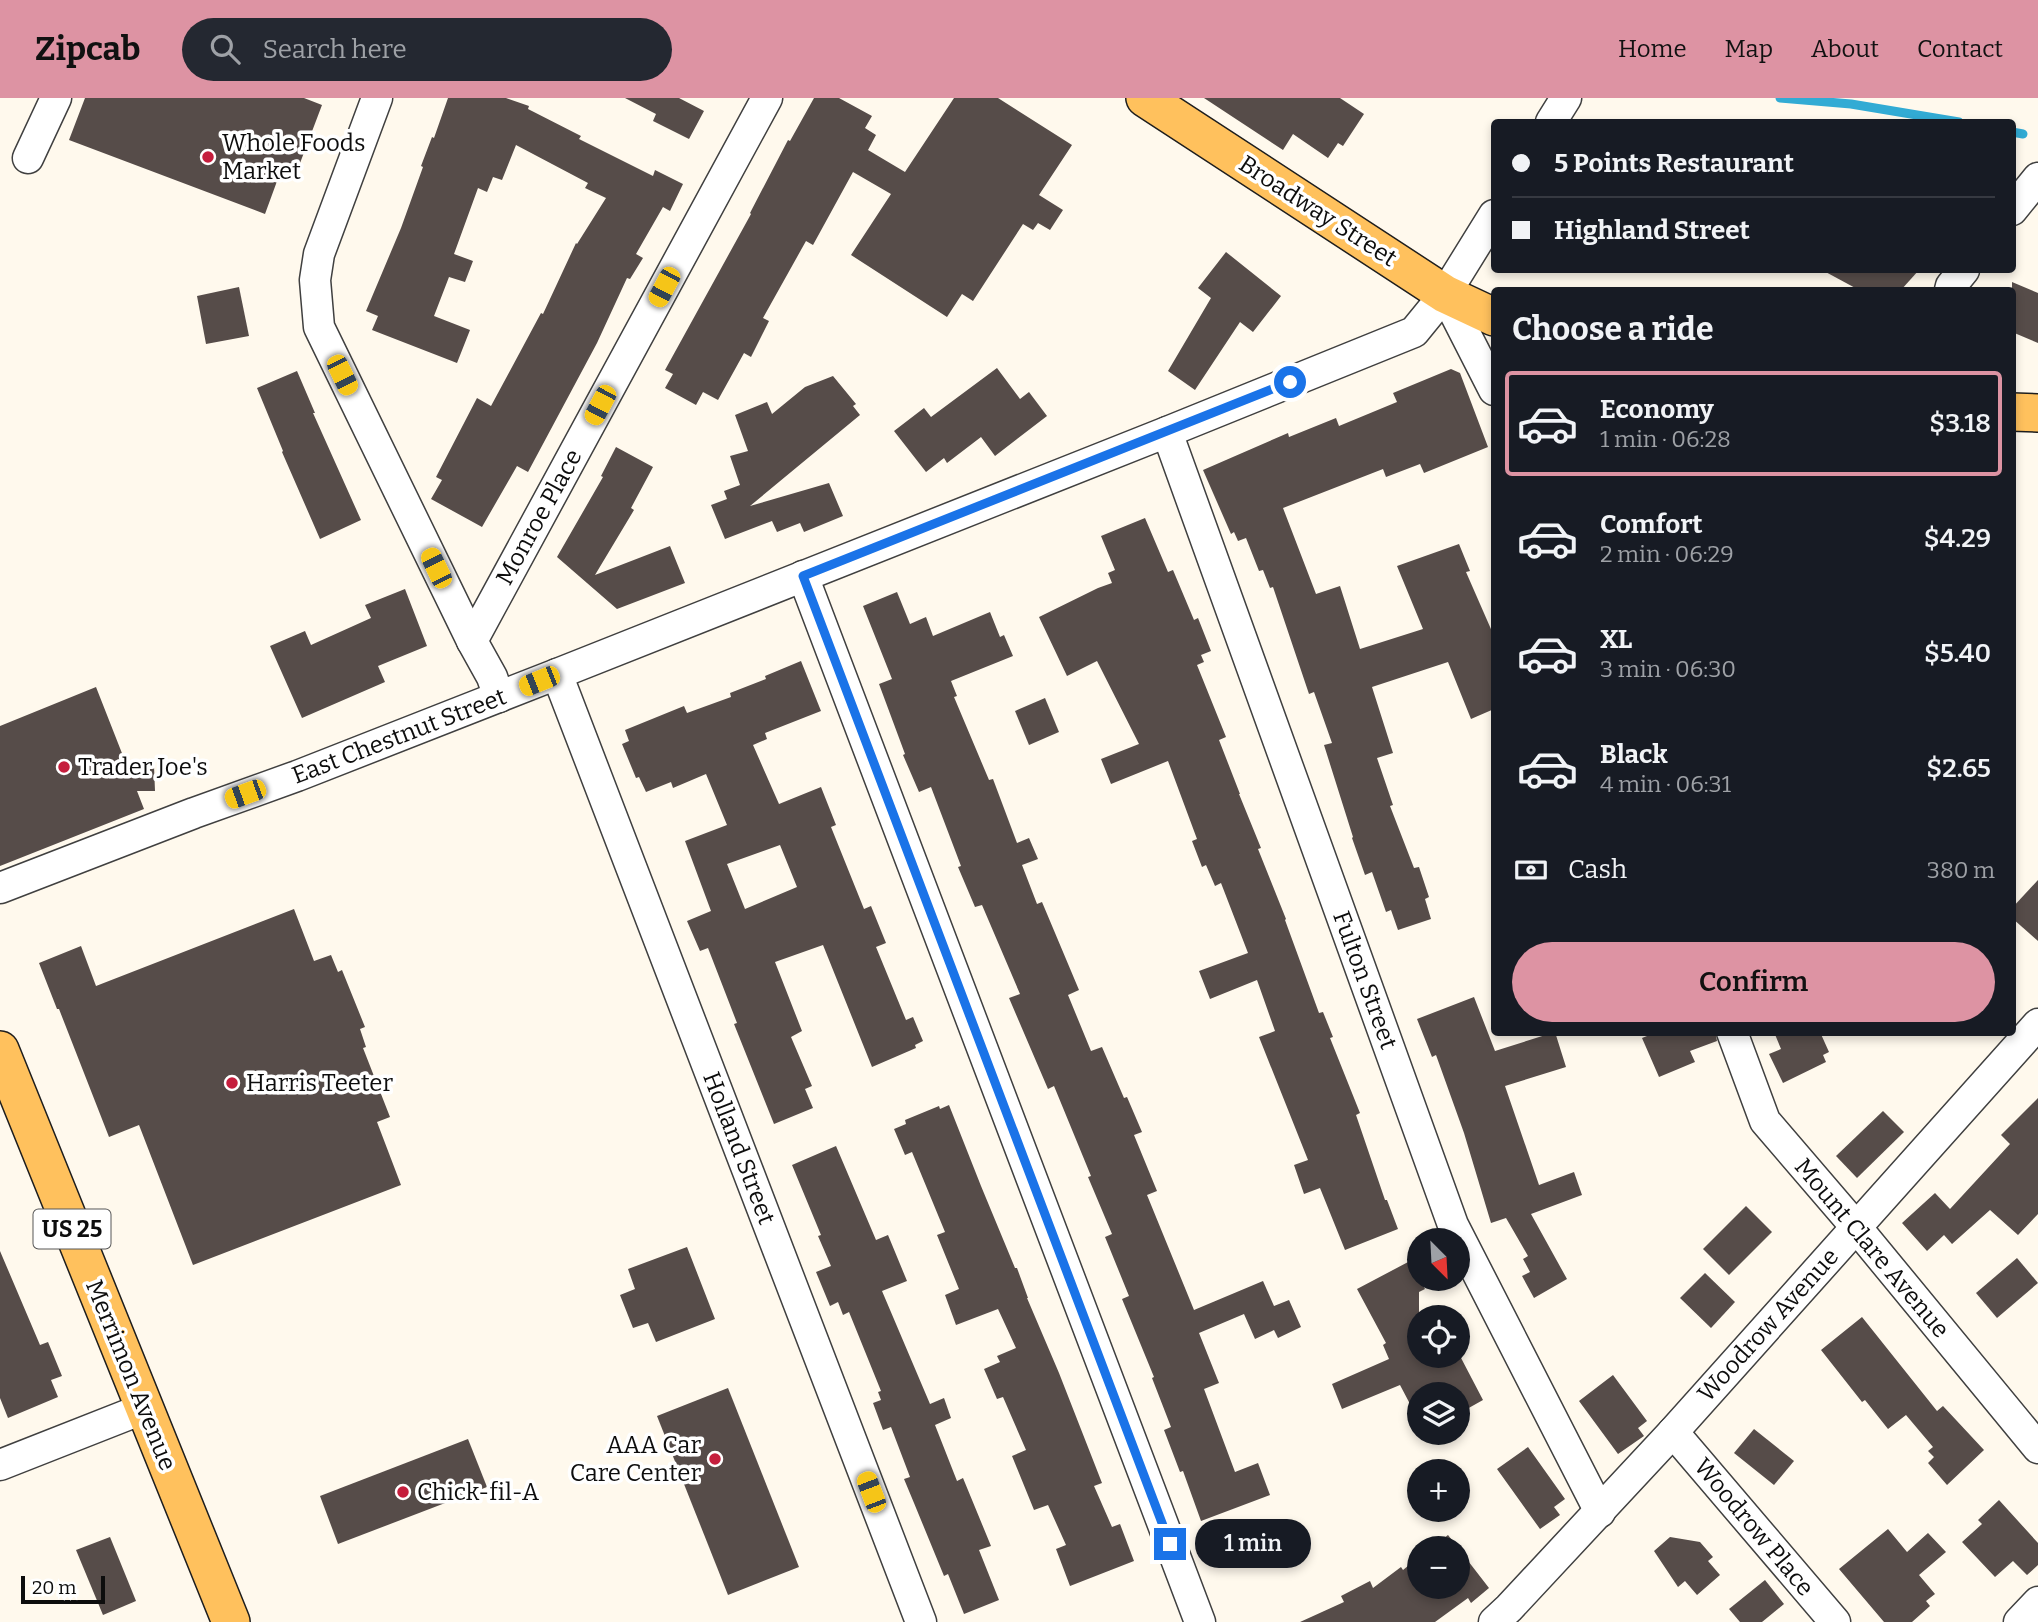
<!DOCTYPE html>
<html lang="en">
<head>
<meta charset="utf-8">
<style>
	:root { --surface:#171b24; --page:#242831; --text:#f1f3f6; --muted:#9ea1a6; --line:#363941; --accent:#dd93a3 }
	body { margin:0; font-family:Bitter,serif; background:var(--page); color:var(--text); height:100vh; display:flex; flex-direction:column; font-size:26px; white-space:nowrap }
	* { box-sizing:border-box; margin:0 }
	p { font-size:23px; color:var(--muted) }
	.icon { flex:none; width:38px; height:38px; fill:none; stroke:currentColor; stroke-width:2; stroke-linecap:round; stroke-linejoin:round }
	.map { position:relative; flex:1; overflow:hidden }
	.panel { position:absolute; left:1491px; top:189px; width:525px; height:749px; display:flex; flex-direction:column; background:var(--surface); border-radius:7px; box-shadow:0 4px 10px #0003 }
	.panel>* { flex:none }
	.top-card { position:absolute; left:1491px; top:21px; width:525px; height:154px; border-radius:7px; box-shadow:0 4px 10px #0003; display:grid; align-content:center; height:154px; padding:0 21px; background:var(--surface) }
	.needle { width:46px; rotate:156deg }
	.buttons { position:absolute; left:1407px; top:1130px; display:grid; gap:14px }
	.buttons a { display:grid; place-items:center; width:63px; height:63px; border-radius:50%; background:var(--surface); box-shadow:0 4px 10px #0003; font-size:35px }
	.scale { position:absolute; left:21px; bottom:18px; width:84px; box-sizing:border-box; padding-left:7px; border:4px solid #0d0d0d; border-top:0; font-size:19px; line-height:24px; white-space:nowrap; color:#0d0d0d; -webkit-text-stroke:5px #fff; paint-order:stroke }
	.end { position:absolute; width:32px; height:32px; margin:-16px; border:9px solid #1a73e8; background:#fff; box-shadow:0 0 0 4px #fff }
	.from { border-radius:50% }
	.bubble { position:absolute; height:49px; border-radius:24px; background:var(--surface); box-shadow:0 4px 10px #0003; font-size:23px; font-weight:600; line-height:49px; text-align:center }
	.car { position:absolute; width:21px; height:42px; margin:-21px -10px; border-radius:9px; box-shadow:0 0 5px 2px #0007; background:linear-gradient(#f5c518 24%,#345 0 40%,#f5c518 0 76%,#345 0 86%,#f5c518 0) }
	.top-card b { display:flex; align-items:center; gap:24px; height:66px; font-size:26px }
	.top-card b+b { border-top:2px solid var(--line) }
	.top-card i { width:18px; height:18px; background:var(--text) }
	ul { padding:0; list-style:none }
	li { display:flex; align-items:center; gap:21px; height:105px; margin:0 14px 10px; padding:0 7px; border:4px solid transparent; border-radius:7px }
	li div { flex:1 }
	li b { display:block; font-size:26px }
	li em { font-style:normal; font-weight:600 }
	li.current { border-color:var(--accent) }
	li>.icon { width:63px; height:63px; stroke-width:1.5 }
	h2 { padding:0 21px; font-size:32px; line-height:84px }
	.pay { display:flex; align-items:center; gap:18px; height:77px; padding:0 21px; font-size:26px }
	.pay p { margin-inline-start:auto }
	.button { display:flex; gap:14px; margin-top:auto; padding:14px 21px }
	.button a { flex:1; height:80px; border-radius:42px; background:var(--accent); color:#111; font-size:28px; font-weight:600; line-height:80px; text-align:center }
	header { display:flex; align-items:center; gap:42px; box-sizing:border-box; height:98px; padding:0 35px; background:var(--accent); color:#111 }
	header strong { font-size:33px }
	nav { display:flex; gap:38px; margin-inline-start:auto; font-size:24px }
	.search { width:490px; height:63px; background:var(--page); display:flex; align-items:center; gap:18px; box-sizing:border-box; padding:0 24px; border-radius:38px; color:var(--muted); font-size:26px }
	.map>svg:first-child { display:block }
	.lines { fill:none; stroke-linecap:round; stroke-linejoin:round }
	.stream { stroke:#32abd4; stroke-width:9 }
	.building { fill:#564c49; fill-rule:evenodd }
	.minor-casing { stroke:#404040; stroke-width:33 }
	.major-casing { stroke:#1e1e1e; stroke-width:40 }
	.minor { stroke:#fff; stroke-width:30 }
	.major { stroke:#ffc15d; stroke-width:37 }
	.route { stroke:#1a73e8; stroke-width:9 }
	.poi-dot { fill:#c51e3d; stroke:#fff; stroke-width:2.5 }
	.labels { text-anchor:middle; stroke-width:7; stroke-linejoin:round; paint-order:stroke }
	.shield { fill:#fff; stroke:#565656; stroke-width:2 }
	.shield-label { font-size:23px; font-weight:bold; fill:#0d0d0d }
	.poi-label { font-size:24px; fill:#0d0d0d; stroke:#fff; text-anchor:start }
	.street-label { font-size:24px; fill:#0d0d0d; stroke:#fff }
</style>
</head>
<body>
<header>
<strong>Zipcab</strong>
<div class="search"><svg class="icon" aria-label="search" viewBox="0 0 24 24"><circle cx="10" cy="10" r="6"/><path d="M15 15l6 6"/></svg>Search here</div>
<nav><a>Home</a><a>Map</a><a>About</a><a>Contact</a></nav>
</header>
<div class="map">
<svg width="2038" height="1524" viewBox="0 0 2038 1524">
	<rect width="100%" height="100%" fill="#fff9ed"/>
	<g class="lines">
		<!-- stream -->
		<g class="stream">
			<path d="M1780 0 1851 6 1959 24"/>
			<path d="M2012 34 2023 36"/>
		</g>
	</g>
	<!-- building -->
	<g class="building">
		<path d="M85 0H304L322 7 294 81 280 75 265 116 69 42Z"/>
		<path d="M448 0H506L529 8 528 11 581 38 579 41 653 78 655 72 683 86 670 113 663 109 636 156 643 160 630 181 627 180 597 245 528 374 517 368 482 429 431 401 442 382 436 379 477 300 491 308 541 215 543 216 576 145 577 146 606 100 585 90 588 85 516 47 502 82 493 79 487 94 478 90 454 156 473 163 465 184 449 179 434 218 470 232 457 265 372 232 378 218 366 213 401 130 423 69 421 68 432 39 434 40Z"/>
		<path d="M625 0H679L704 13 689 41 653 23 656 16Z"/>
		<path d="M814 0H839L872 18 865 30 876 37 868 52 905 74 954 0H998L1072 47 1039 97 1063 112 1050 132 1038 125 1033 132 1023 126 973 203 962 196 947 219 851 157 891 96 853 74 813 147 806 143 763 220 769 223 751 259 744 255 718 302 703 294 696 307 665 290 673 276 665 272 751 116 750 115 788 42 790 43Z"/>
		<path d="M1204 0H1340L1364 16 1343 48 1338 45 1328 60 1293 36 1283 52Z"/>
		<path d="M1226 154 1281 198 1253 234 1240 224 1195 292 1168 273 1211 200 1198 190Z"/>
		<path d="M1822 172H1919L1901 192H1859Z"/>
		<path d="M2012 184 2038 195V245L2012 234Z"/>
		<path d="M239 189 249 238 206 246 197 198Z"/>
		<path d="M997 270 1020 301 1029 294 1047 318 995 358 981 339 947 365 944 360 926 374 894 333 924 310 931 319Z"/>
		<path d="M1451 271 1460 275 1488 349 1424 375 1420 366 1386 379 1383 371 1283 410 1316 496 1340 488 1360 551 1423 531 1397 468 1459 446 1470 473 1466 474 1494 538V611L1471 621 1448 564 1372 589 1393 655 1377 660 1393 707 1390 708 1414 770 1419 769 1429 799 1425 801 1431 821 1398 832 1391 812 1386 814 1372 774 1365 777 1352 740 1353 739 1324 647 1332 645 1314 594 1309 596 1273 489 1270 490 1263 472 1259 473 1246 440 1238 443 1234 434 1231 436 1203 372 1288 335 1289 339 1336 320 1339 328 1397 304 1393 295Z"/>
		<path d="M297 273 315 315H313L361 422 320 441 282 354 283 353 257 290Z"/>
		<path d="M833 278 856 306 853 308 860 317 750 408 829 385 843 418 804 434 800 425 777 434 772 423 725 441 711 407 727 401 724 393 740 387 730 358 748 353 735 317 767 304 772 316 805 289Z"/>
		<path d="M616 349 653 369 631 410 634 412 595 477 670 448 685 485 617 511 557 459 603 379 601 378Z"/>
		<path d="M1145 420 1168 474 1173 472 1194 522 1198 520 1211 553 1201 557 1204 564 1197 567 1226 639 1219 642 1240 696H1239L1261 750 1258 751 1286 821 1285 822 1319 915 1323 914 1333 939 1330 940 1360 1015 1356 1017 1385 1102H1387L1398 1131 1345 1152 1320 1090 1304 1096 1294 1067 1308 1062 1259 939 1275 933 1257 882 1210 901 1199 873 1248 855 1221 785 1215 788 1206 767 1202 769 1192 743 1197 741 1168 663 1111 686 1101 661 1139 646 1097 563 1067 578 1039 519 1098 490 1112 485 1108 475 1115 472 1101 438Z"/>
		<path d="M405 491 427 548 378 568 385 584 302 620 270 548 305 533 311 547 371 520 365 507Z"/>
		<path d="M897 494 910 526 926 519 933 538 990 514 1000 539 1004 537 1013 558 951 583 957 598 954 599 989 682 993 681 1017 745 1029 740 1038 761 1022 767 1037 806 1042 804 1079 892 1068 897 1091 953 1102 949 1124 1000 1127 999 1142 1034 1134 1037 1157 1093 1147 1097 1194 1212 1263 1183 1274 1208 1289 1202 1301 1229 1278 1240 1274 1232 1255 1241 1244 1216 1199 1235 1219 1285 1204 1291 1235 1374 1258 1365 1270 1397 1201 1423 1183 1373 1180 1374 1164 1332 1171 1329 1152 1280 1154 1279 1122 1201 1129 1198 1105 1139 1112 1136 1088 1079 1091 1078 1054 988 1048 991 1009 900 1020 896 982 807 975 809 958 769 961 768 931 689 919 694 903 657 905 656 879 586 892 581 863 508Z"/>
		<path d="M801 563 821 613 765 635 767 641 753 647 779 706 821 689 836 727 831 729 864 811 871 808 886 845 876 849 906 922 913 919 923 943 915 947 916 950 872 969 823 847 775 864 802 933 791 939 812 988 805 991 813 1010 774 1026 734 926 737 925 708 850 700 853 687 823 711 813 685 743 727 727 706 676 673 690 671 684 646 694 639 679 636 680 622 646 629 643 625 632 684 608 687 615 731 599 730 595 766 581 765 578ZM780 747 797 789 745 811 727 766Z"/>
		<path d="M96 589 127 668H154L155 693H137L144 711 0 768V628Z"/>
		<path d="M1045 600 1059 634 1029 647 1015 613Z"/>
		<path d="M2038 782V843L2012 820V810Z"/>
		<path d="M294 811 314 863 331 857 338 874 342 872 365 929 360 931 366 949 363 950 390 1019 377 1024 401 1087 193 1167 139 1027 109 1039 59 911H57L39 865 81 848 96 888Z"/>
		<path d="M1474 899 1495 953 1555 934 1566 969 1505 988 1539 1087 1574 1074 1582 1097 1531 1116 1567 1181 1534 1200 1522 1178 1530 1174 1523 1161 1528 1158 1506 1120 1491 1125 1464 1035 1436 957 1432 959 1417 921Z"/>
		<path d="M1657 934H1715L1717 943 1690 953 1695 964 1659 979 1642 940Z"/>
		<path d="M1774 934H1820L1829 954 1823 957 1826 964 1783 985 1769 956 1781 951Z"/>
		<path d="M2038 1000V1116L2018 1137 1990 1112 1952 1146 1944 1137 1927 1153 1902 1125 1935 1095 1950 1111 2010 1046 2001 1037Z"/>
		<path d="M949 1007 981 1088 1015 1170H1017L1028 1200H1027L1059 1275 1102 1385 1094 1388 1112 1429 1120 1426 1134 1463 1070 1488 1056 1451 1066 1447 1048 1407 1034 1412 1012 1358 1026 1352 1003 1299 997 1301 984 1271 1000 1264 997 1258 1016 1250 998 1211 956 1227 945 1197 959 1191 937 1137 945 1134 912 1054 905 1057 894 1031 906 1026 905 1022 939 1008 940 1011Z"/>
		<path d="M1883 1013 1904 1034 1857 1080 1836 1058Z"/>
		<path d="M836 1048 876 1142 888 1137 907 1183 882 1193 930 1306 944 1300 951 1320 935 1327 957 1383 963 1380 991 1448 979 1452 999 1502 964 1516 948 1476 944 1478 914 1405 904 1381 910 1379 891 1329 883 1332 873 1305 881 1302 878 1294 881 1293 849 1214 843 1217 838 1204 830 1208 816 1174 831 1168 818 1138 821 1137 792 1067Z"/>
		<path d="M1746 1108 1772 1134 1729 1177 1703 1151Z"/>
		<path d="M687 1149 715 1221 656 1244 648 1225 633 1230 620 1197 635 1191 628 1171Z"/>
		<path d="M0 1153 40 1247 48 1244 62 1278 51 1282 58 1299 8 1320 0 1300Z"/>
		<path d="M2017 1160 2038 1185 1997 1220 1976 1195Z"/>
		<path d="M1410 1163 1425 1191 1419 1194V1258H1460L1483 1302 1458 1316V1297H1419V1323L1400 1287 1342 1311 1332 1286 1389 1261 1383 1247 1386 1245 1357 1191Z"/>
		<path d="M1705 1175 1735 1204 1711 1230 1680 1200Z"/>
		<path d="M1862 1219 1937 1313 1943 1308 1984 1352 1947 1387 1928 1365 1934 1359 1928 1353 1933 1349 1906 1317 1888 1331 1865 1302 1862 1304 1821 1252Z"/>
		<path d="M1613 1277 1647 1323 1638 1330 1644 1338 1618 1356 1579 1303Z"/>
		<path d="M728 1290 799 1469 728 1497 657 1318Z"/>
		<path d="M1754 1331 1794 1363 1774 1387 1734 1355Z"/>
		<path d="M468 1341 487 1389 338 1446 320 1398Z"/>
		<path d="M1528 1349 1565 1401 1554 1409 1560 1417 1540 1431 1497 1371Z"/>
		<path d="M1999 1402 2038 1445V1467L2027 1477 2013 1463 1995 1479 1962 1444 1982 1426 1978 1422Z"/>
		<path d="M1888 1431 1907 1454 1928 1435 1946 1454 1919 1477 1935 1496 1926 1503 1930 1508 1912 1524H1884L1839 1471Z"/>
		<path d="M1448 1437 1489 1490 1471 1505 1468 1500 1435 1524H1300L1344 1504 1341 1498 1370 1483 1373 1490 1401 1469 1403 1472 1419 1459V1489H1458V1451H1430Z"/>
		<path d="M110 1439 136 1503 103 1517 76 1452Z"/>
		<path d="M1670 1439 1700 1444 1713 1459 1708 1463 1720 1477 1697 1497 1685 1483 1678 1489 1654 1453Z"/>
		<path d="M1765 1482 1784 1506 1762 1524H1740L1729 1511Z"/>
	</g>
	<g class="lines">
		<!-- minor casing -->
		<g class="minor-casing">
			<g id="minor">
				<path d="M377 0 319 156 315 182 319 229 472 543 492 579 499 599"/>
				<path d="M1551 24 1566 0"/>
				<path d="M28 60 56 0"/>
				<path d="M2012 112 2038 80"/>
				<path d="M1950 192 1951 188 1964 172"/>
				<path d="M1445 196 1494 292"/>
				<path d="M1167 334 1453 1127 1600 1414"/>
				<path d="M803 478 1200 1524"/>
				<path d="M472 543 767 0"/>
				<path d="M557 576 921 1524"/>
				<path d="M0 790 194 715 297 678 557 576 1167 334 1414 234 1445 196 1494 117"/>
				<path d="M1732 934 1765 1023 1856 1129 2038 1350"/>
				<path d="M1673 1334 1835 1524"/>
				<path d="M0 1367 145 1310"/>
				<path d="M1494 1524 1509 1510 1673 1334 2038 926"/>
				<path d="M2019 1524 2038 1504"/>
			</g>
		</g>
		<!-- major casing -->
		<g class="major-casing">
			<g id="major">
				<path d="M1145 0 1445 196 1494 219"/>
				<path d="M2012 314 2038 315"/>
				<path d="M0 952 231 1524"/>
			</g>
		</g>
		<!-- minor -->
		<use href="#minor" class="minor"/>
		<!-- major -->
		<use href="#major" class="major"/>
	</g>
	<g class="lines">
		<!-- route -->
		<path class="route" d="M1170 1446 803 478 1290 284"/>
	</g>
	<!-- markers -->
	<g class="poi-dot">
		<circle cx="208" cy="59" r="7"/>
		<circle cx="64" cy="669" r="7"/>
		<circle cx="232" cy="985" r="7"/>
		<circle cx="715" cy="1361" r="7"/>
		<circle cx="403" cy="1394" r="7"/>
	</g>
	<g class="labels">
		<!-- shield labels -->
		<rect class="shield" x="33.5" y="1111.5" width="77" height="39" rx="5"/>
		<g class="shield-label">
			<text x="72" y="1139">US 25</text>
		</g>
		<!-- poi labels -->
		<g class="poi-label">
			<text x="222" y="53">Whole Foods<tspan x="222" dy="28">Market</tspan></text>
			<text x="78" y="677">Trader Joe's</text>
			<text x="246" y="993">Harris Teeter</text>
			<text x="701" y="1355" text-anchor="end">AAA Car<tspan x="701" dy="28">Care Center</tspan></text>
			<text x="417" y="1402">Chick-fil-A</text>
		</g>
		<!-- street labels -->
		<g class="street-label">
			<text transform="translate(1318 113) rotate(33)" y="8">Broadway Street</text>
			<text transform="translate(539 419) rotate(-61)" y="8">Monroe Place</text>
			<text transform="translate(399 638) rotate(-21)" y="8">East Chestnut Street</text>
			<text transform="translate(1365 882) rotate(70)" y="8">Fulton Street</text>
			<text transform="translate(739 1050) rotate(69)" y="8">Holland Street</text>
			<text transform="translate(1872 1150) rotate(50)" y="8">Mount Clare Avenue</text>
			<text transform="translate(1768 1227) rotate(-48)" y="8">Woodrow Avenue</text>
			<text transform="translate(131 1277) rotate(68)" y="8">Merrimon Avenue</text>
			<text transform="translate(1754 1429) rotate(50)" y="8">Woodrow Place</text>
		</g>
	</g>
</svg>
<div class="buttons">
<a><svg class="needle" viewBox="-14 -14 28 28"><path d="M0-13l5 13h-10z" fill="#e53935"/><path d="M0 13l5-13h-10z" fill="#9ea1a6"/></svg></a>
<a><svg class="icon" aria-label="locate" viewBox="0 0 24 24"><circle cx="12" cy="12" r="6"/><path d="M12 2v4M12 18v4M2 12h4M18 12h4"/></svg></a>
<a><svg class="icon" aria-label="layers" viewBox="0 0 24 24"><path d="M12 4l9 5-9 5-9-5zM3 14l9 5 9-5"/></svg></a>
<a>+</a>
<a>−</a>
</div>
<div class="scale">20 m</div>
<i class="end from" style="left:1290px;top:284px"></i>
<i class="end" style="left:1170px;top:1446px"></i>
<div class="bubble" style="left:1195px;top:1421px;width:116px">1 min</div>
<i class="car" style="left:664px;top:189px;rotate:208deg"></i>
<i class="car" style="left:342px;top:277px;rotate:154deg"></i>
<i class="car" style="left:600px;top:307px;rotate:208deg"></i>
<i class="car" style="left:436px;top:470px;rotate:334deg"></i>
<i class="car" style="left:539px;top:583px;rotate:248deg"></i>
<i class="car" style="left:245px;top:696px;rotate:250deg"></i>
<i class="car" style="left:871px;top:1394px;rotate:339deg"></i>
<div class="top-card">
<b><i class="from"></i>5 Points Restaurant</b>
<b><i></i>Highland Street</b>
</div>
<section class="panel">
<h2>Choose a ride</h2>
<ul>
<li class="current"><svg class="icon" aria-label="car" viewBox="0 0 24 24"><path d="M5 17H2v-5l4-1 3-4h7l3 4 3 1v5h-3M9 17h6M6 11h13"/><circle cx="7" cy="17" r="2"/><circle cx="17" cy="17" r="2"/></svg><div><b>Economy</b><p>1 min · 06:28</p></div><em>$3.18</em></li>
<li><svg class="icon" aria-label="car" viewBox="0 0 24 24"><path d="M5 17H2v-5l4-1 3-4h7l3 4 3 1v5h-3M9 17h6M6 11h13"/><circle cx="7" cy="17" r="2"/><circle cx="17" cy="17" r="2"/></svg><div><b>Comfort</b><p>2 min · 06:29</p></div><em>$4.29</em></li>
<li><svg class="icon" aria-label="car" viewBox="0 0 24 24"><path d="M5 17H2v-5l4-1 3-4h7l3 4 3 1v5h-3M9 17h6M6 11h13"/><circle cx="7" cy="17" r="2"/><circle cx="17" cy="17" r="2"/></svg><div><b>XL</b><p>3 min · 06:30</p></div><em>$5.40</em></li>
<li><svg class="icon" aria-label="car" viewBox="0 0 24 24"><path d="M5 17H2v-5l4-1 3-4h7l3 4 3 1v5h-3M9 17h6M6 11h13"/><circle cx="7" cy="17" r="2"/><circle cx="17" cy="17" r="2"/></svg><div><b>Black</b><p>4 min · 06:31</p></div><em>$2.65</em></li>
</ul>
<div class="pay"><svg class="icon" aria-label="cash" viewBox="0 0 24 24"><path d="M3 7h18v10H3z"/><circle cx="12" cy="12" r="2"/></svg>Cash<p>380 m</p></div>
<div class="button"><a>Confirm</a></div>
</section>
</div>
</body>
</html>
